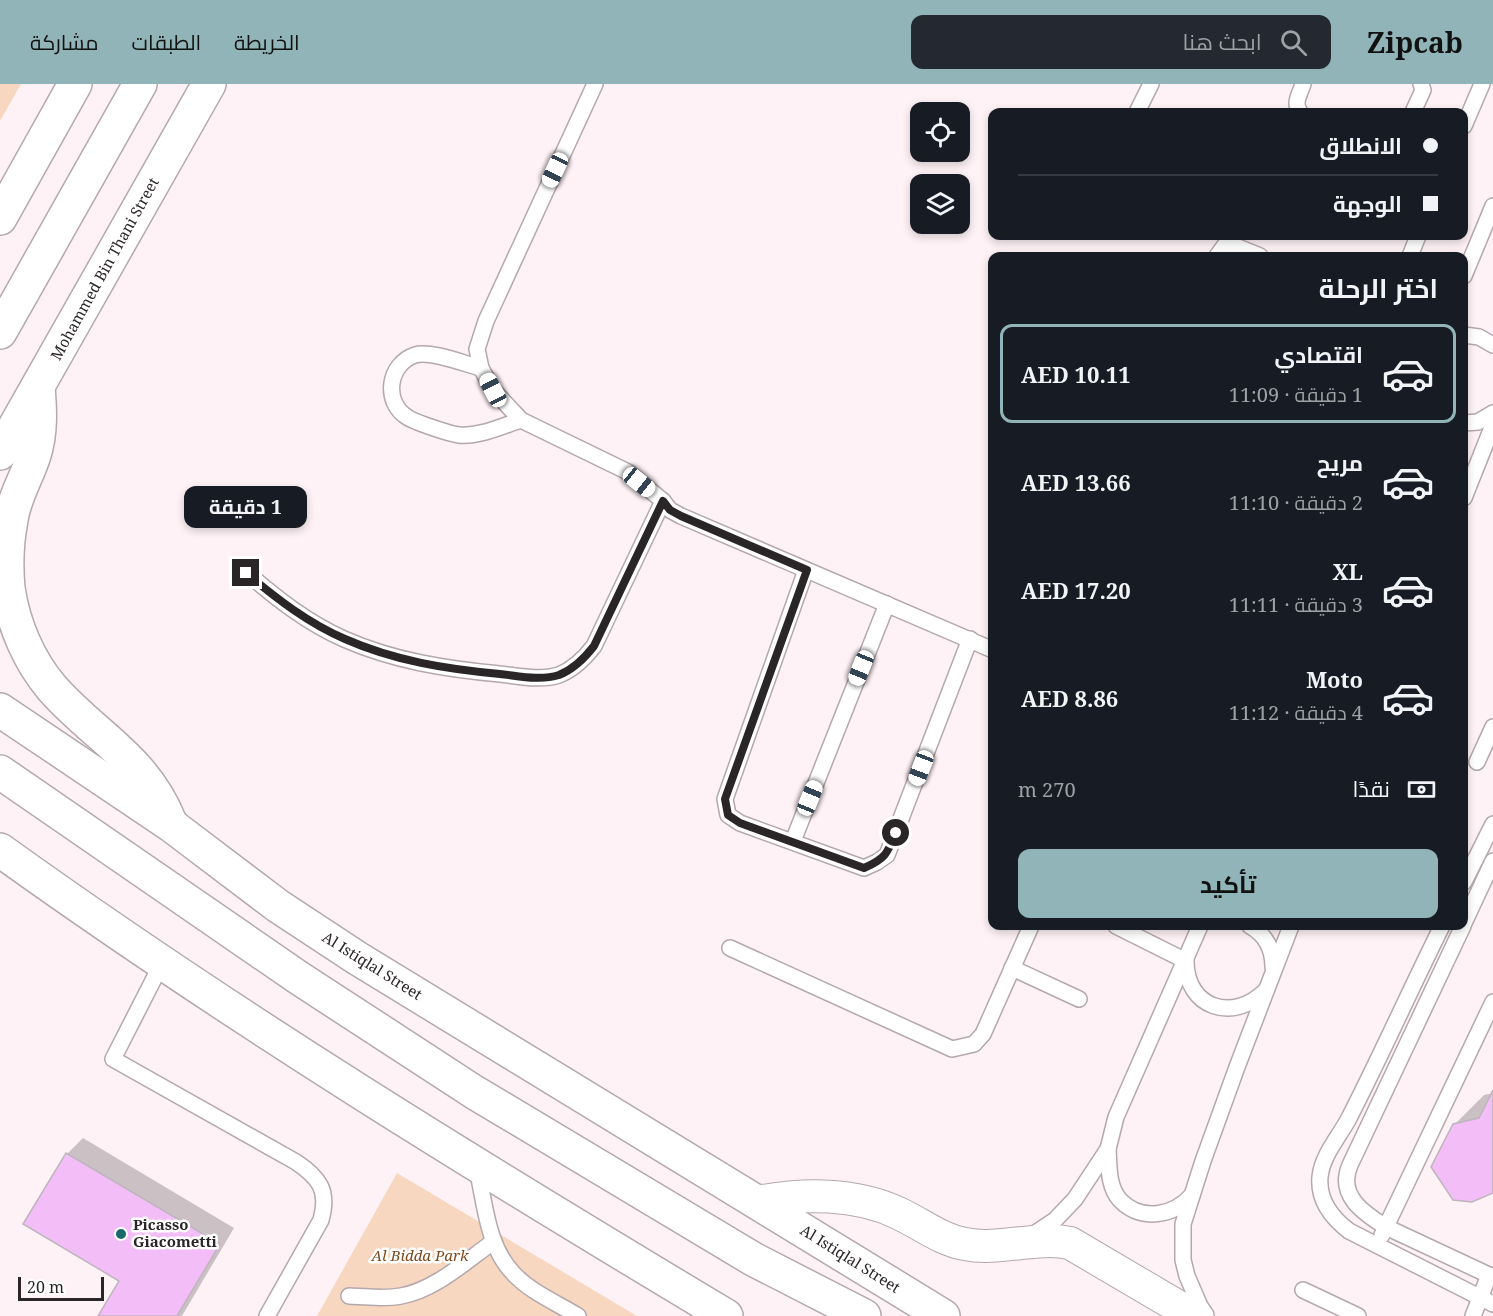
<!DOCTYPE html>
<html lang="ar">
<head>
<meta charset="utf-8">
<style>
	:root { --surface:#171b24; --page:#242831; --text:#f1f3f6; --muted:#9ea1a6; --line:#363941; --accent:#90b4b7 }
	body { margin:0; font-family:"Noto Serif",Cairo,serif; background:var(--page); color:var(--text); direction:rtl; height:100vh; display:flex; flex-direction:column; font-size:22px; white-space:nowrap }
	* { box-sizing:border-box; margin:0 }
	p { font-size:20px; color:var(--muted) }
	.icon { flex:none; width:33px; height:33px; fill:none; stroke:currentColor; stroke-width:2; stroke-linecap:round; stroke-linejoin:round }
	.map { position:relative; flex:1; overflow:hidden; direction:ltr }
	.panel { position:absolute; left:988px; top:168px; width:480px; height:678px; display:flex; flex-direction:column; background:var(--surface); border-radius:12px; box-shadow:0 3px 9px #0003; direction:rtl }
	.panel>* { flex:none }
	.top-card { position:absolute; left:988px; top:24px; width:480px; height:132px; border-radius:12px; box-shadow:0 3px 9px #0003; direction:rtl; display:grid; align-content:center; height:132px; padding:0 30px; background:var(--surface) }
	.fabs { position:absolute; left:910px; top:18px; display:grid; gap:12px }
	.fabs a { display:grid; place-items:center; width:60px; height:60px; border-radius:12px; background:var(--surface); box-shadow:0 3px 9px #0003; font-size:30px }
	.scale { position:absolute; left:18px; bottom:15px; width:86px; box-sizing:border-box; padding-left:6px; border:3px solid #2a2526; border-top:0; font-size:16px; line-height:21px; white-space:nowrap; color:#2a2526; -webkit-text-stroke:4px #fff; paint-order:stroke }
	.end { position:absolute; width:27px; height:27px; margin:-14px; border:8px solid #2a2526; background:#fff; box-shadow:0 0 0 3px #fff }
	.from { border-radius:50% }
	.bubble { position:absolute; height:42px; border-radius:12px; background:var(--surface); box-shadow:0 3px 9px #0003; font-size:20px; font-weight:700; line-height:42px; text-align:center; direction:rtl }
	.car { position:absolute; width:18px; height:36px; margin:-18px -9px; border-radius:8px; box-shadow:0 0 4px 2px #0007; background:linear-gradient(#fff 24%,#345 0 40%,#fff 0 76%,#345 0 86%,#fff 0) }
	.top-card b { display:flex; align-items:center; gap:21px; height:57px; font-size:22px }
	.top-card b+b { border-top:2px solid var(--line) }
	.top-card i { width:15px; height:15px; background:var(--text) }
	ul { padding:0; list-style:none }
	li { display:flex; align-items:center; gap:18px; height:99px; margin:0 12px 9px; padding:0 18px; border:3px solid transparent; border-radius:12px }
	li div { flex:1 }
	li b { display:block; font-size:22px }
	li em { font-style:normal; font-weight:700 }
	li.current { border-color:var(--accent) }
	li>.icon { width:54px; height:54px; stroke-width:1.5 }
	h2 { padding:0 30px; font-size:27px; line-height:72px }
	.pay { display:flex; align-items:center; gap:15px; height:66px; padding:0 30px; font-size:22px }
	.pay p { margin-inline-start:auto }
	.cta { display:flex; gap:12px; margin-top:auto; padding:12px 30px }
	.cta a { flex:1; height:69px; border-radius:12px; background:var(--accent); color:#111; font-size:24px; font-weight:700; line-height:69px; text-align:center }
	header { display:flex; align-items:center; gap:36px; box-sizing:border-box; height:84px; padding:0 30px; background:var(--accent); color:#111 }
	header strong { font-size:28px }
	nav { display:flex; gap:33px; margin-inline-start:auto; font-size:21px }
	.search { width:420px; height:54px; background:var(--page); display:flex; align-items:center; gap:15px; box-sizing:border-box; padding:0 21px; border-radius:12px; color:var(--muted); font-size:22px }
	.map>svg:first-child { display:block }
	.green { fill:#f7d7c0 }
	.shadow { fill:#0003 }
	.building { fill:#f3bef7; stroke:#beb5be; stroke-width:1.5 }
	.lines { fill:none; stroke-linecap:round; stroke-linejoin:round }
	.service-casing { stroke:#b5a8ac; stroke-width:18 }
	.minor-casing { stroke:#b5a8ac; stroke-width:34 }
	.primary-casing { stroke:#b5a8ac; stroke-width:36 }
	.service { stroke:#fff; stroke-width:15 }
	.minor { stroke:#fff; stroke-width:32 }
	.primary { stroke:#fff; stroke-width:33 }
	.route { stroke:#2a2526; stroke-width:8 }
	.poi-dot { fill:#1a6869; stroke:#fff; stroke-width:2 }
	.labels { text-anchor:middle; stroke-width:5; stroke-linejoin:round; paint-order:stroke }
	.street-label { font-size:15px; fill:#2a2526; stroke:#fff }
	.poi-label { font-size:15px; font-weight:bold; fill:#2a2526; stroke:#fff; text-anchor:start }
	.park-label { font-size:15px; font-style:italic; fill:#7c4a1d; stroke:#fff }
</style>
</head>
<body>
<header>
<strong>Zipcab</strong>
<div class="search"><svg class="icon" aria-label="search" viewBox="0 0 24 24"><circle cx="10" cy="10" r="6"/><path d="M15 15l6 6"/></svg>ابحث هنا</div>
<nav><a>الخريطة</a><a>الطبقات</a><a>مشاركة</a></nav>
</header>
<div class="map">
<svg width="1493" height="1232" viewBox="0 0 1493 1232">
	<rect width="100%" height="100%" fill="#fef2f6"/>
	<!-- green -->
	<g class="green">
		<path d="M0 0H21L0 37Z"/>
		<path d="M397 1089 637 1232H317Z"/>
	</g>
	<!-- shadow -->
	<g class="shadow">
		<path d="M1493 1009V1107L1454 1041 1484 1011Z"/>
		<path d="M83 1054 234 1144 182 1232H99L121 1196 67 1070Z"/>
	</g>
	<!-- building -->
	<g class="building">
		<path d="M1493 1006V1109L1472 1118 1453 1116 1431 1083 1453 1040 1479 1034Z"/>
		<path d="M66 1069 220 1160 177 1232H98L119 1197 23 1140Z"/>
	</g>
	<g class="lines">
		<!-- service casing -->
		<g class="service-casing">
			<g id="service">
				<path d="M595 0 486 237 477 265 481 284 493 306 521 336 628 388 663 417 670 426 681 432 993 566"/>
				<path d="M1137 28 1151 0"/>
				<path d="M1300 28C1293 19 1300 10 1303 0"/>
				<path d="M1413 28 1423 6 1421 0"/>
				<path d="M1464 42 1482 0"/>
				<path d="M1217 172 1225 161H1233L1260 172"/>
				<path d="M1410 172 1418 152"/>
				<path d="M1464 192 1493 122"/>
				<path d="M1464 251 1479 253 1493 261"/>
				<path d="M481 284C465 280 430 266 415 271 388 280 383 318 407 333 414 338 450 350 459 351 479 353 502 342 521 336"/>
				<path d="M1464 339 1478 338 1493 329"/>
				<path d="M1464 414 1493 341"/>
				<path d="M806 486 725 715 728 731 740 739 864 784 877 778 887 771 970 555"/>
				<path d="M246 488C277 515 308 539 344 555 394 577 446 585 500 590 519 592 540 597 559 591 574 585 584 575 594 562L663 417"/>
				<path d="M1477 678 1493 643"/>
				<path d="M793 757 887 520"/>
				<path d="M1464 798 1493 740"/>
				<path d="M1464 839 1493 777"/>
				<path d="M1116 842 1186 877C1186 924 1233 939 1265 907"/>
				<path d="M1250 842C1266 851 1273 865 1273 883"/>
				<path d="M1442 842C1410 906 1381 972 1348 1036 1338 1054 1322 1072 1320 1093 1318 1116 1332 1134 1349 1147L1493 1220"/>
				<path d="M1463 842 1350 1081C1337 1111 1363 1129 1386 1143L1493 1193"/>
				<path d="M730 864 952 965 974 960 983 950 1031 842"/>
				<path d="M163 877 113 975 296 1078C320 1094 329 1107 321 1136L267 1232"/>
				<path d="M1012 884 1079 915"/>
				<path d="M1108 1065C1109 1082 1108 1103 1120 1116 1141 1138 1174 1132 1192 1111"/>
				<path d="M477 1085C485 1119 487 1162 513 1189 530 1208 557 1219 578 1232"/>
				<path d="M1382 1151 1493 918"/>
				<path d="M1031 1152 1055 1136 1075 1115 1108 1065 1116 1033 1200 842"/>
				<path d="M1303 1206 1358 1232"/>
				<path d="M349 1212C367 1213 384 1215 401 1212 435 1206 466 1177 493 1158"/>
				<path d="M1206 1231 1200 1222 1187 1192 1183 1176V1140L1203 1077 1237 983 1291 842"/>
				<path d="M1473 1232 1489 1191"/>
			</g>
		</g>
		<!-- minor casing -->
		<g class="minor-casing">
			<path id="minor" d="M758 1118C803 1109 856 1109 898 1129 920 1139 941 1156 965 1160 1000 1167 1035 1152 1070 1159L1194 1232"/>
		</g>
		<!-- primary casing -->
		<g class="primary-casing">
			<g id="primary">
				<path d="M0 134 75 0"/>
				<path d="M0 248 140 0"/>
				<path d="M38 303C40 326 41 349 34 371 27 393 14 413 11 436 7 457 6 483 8 504 13 540 29 577 52 604 94 652 143 673 169 736"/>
				<path d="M0 369 209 0"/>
				<path d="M0 626 171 741 278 822 357 874 943 1232"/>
				<path d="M0 688 299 894 474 1008 753 1175 864 1232"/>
				<path d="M0 766C234 934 479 1084 726 1232"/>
			</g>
		</g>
		<!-- service -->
		<use href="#service" class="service"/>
		<!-- minor -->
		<use href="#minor" class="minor"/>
		<!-- primary -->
		<use href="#primary" class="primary"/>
	</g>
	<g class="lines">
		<!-- route -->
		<path class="route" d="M246 489C277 515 308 539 345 555 395 577 446 585 500 590 519 592 540 597 559 591 574 585 584 575 594 562L663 417 670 426 681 432 807 486 725 715 728 731 740 739 864 784C885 775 887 770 896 749"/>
	</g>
	<!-- markers -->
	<circle class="poi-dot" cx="121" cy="1150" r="6"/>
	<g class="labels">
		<!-- street labels -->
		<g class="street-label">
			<text transform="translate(105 185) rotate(-61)" y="5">Mohammed Bin Thani Street</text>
			<text transform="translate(372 882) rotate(32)" y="5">Al Istiqlal Street</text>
			<text transform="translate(850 1175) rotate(32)" y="5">Al Istiqlal Street</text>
		</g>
		<!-- poi labels -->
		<g class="poi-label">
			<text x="133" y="1146">Picasso<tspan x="133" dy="17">Giacometti</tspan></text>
		</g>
		<!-- park labels -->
		<g class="park-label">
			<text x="420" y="1177">Al Bidda Park</text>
		</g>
	</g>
</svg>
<div class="fabs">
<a><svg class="icon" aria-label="locate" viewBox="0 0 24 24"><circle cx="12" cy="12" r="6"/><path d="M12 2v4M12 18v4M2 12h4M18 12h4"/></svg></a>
<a><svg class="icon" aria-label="layers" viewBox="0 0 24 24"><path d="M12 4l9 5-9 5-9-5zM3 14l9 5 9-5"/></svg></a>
</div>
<div class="scale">20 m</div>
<i class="end from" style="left:896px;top:749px"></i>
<i class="end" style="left:246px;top:489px"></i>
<div class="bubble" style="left:184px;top:402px;width:123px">1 دقيقة</div>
<i class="car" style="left:555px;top:86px;rotate:205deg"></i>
<i class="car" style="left:493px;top:306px;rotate:332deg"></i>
<i class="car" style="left:639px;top:398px;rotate:129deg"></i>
<i class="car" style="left:861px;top:584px;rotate:202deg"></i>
<i class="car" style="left:921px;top:684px;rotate:201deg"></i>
<i class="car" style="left:810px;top:714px;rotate:22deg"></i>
<div class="top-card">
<b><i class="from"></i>الانطلاق</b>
<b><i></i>الوجهة</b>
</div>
<section class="panel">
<h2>اختر الرحلة</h2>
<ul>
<li class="current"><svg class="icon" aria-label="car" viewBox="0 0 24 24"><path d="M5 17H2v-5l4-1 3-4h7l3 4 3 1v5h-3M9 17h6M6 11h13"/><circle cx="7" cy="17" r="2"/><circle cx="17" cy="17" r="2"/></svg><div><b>اقتصادي</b><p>1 دقيقة · 11:09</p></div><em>AED 10.11</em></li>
<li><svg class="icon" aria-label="car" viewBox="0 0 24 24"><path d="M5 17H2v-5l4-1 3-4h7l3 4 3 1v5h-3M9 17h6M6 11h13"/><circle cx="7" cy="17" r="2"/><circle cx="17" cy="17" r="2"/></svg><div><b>مريح</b><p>2 دقيقة · 11:10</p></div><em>AED 13.66</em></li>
<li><svg class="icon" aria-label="car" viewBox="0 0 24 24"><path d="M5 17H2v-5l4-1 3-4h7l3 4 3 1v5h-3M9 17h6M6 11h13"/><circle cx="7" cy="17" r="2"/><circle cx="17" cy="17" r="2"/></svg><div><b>XL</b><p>3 دقيقة · 11:11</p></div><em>AED 17.20</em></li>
<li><svg class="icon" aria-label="car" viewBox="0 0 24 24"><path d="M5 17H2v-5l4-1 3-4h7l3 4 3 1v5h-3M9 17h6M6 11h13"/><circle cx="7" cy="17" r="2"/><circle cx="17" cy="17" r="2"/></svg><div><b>Moto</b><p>4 دقيقة · 11:12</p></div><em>AED 8.86</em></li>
</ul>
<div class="pay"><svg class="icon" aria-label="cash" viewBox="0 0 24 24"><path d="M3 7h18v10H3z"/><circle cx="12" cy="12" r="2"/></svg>نقدًا<p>270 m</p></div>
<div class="cta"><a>تأكيد</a></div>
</section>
</div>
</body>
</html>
